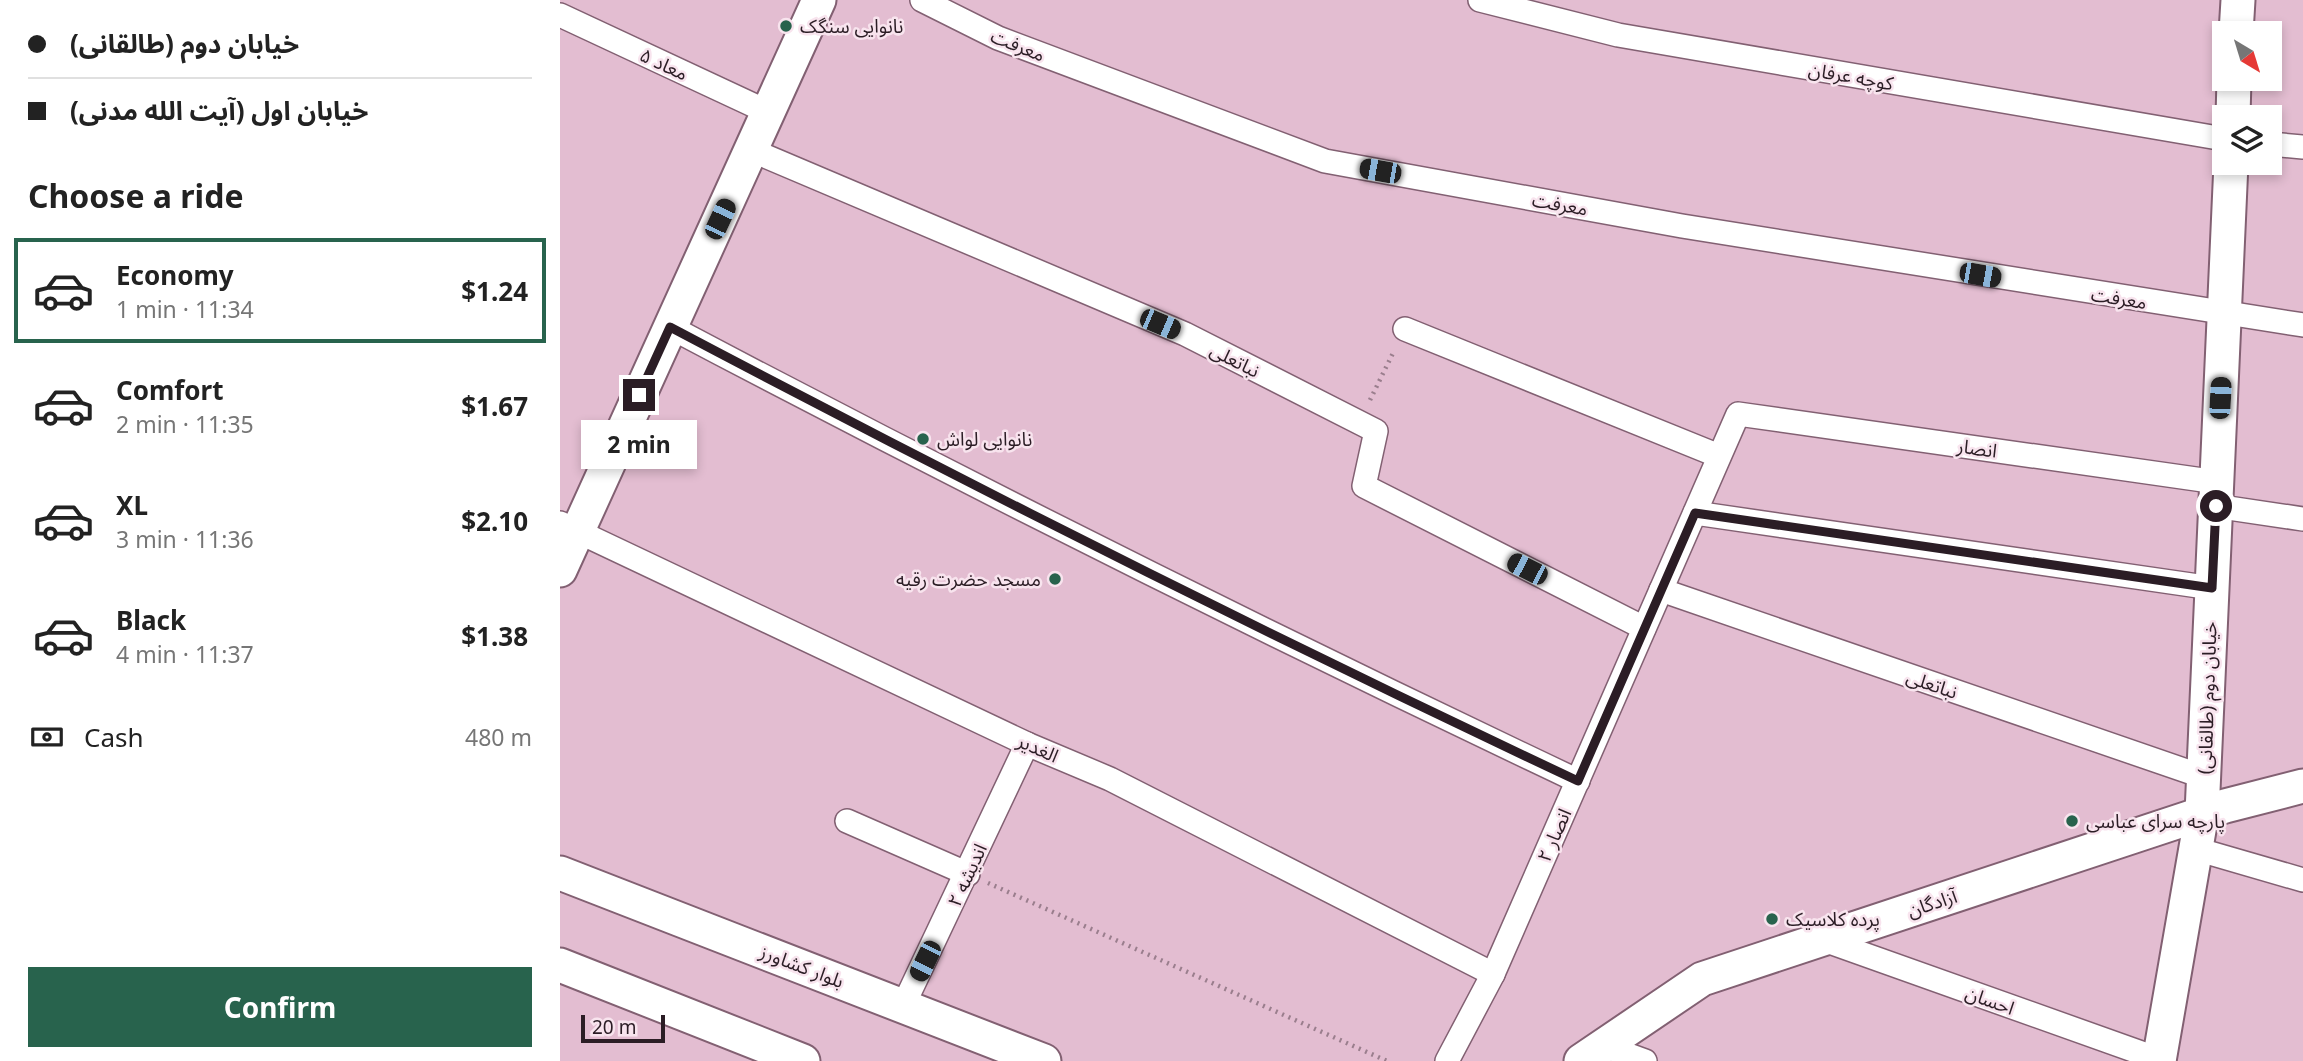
<!DOCTYPE html>
<html lang="en">
<head>
<meta charset="utf-8">
<style>
	:root { --surface:#fff; --page:#f2f2f2; --text:#222; --muted:#767676; --line:#e0e0e0; --accent:#28634d }
	body { margin:0; font-family:"Noto Sans","Noto Sans Arabic",sans-serif; background:var(--page); color:var(--text); height:100vh; display:flex; flex-direction:column; font-size:26px; white-space:nowrap }
	* { box-sizing:border-box; margin:0 }
	p { font-size:23px; color:var(--muted) }
	.icon { flex:none; width:38px; height:38px; fill:none; stroke:currentColor; stroke-width:2; stroke-linecap:round; stroke-linejoin:round }
	.map { position:relative; flex:1; overflow:hidden }
	.side { display:flex; flex-direction:column; background:var(--surface); width:560px }
	.side>* { flex:none }
	.hud { display:grid; align-content:center; height:154px; padding:0 28px; background:var(--surface) }
	.needle { width:46px; rotate:142deg }
	.fabs { position:absolute; left:1652px; top:21px; display:grid; gap:14px }
	.fabs a { display:grid; place-items:center; width:70px; height:70px; border-radius:0px; background:var(--surface); box-shadow:0 4px 10px #0003; font-size:35px }
	.scale { position:absolute; left:21px; bottom:18px; width:84px; box-sizing:border-box; padding-left:7px; border:4px solid #2b1d25; border-top:0; font-size:19px; line-height:24px; white-space:nowrap; color:#2b1d25; -webkit-text-stroke:5px #f8e4ee; paint-order:stroke }
	.end { position:absolute; width:32px; height:32px; margin:-16px; border:9px solid #2b1d25; background:#fff; box-shadow:0 0 0 4px #fff }
	.from { border-radius:50% }
	.bubble { position:absolute; height:49px; border-radius:0px; background:var(--surface); box-shadow:0 4px 10px #0003; font-size:23px; font-weight:700; line-height:49px; text-align:center }
	.car { position:absolute; width:21px; height:42px; margin:-21px -10px; border-radius:9px; box-shadow:0 0 5px 2px #0007; background:linear-gradient(#222 24%,#8ab4d8 0 40%,#222 0 76%,#8ab4d8 0 86%,#222 0) }
	.hud b { display:flex; align-items:center; gap:24px; height:66px; font-size:26px }
	.hud b+b { border-top:2px solid var(--line) }
	.hud i { width:18px; height:18px; background:var(--text) }
	ul { padding:0; list-style:none }
	li { display:flex; align-items:center; gap:21px; height:105px; margin:0 14px 10px; padding:0 14px; border:4px solid transparent; border-radius:0px }
	li div { flex:1 }
	li b { display:block; font-size:26px }
	li em { font-style:normal; font-weight:700 }
	li.current { border-color:var(--accent) }
	li>.icon { width:63px; height:63px; stroke-width:1.5 }
	h2 { padding:0 28px; font-size:32px; line-height:84px }
	.pay { display:flex; align-items:center; gap:18px; height:77px; padding:0 28px; font-size:26px }
	.pay p { margin-inline-start:auto }
	.button { display:flex; gap:14px; margin-top:auto; padding:14px 28px }
	.button a { flex:1; height:80px; border-radius:0px; background:var(--accent); color:#fff; font-size:28px; font-weight:700; line-height:80px; text-align:center }
	main { display:flex; flex:1; min-height:0 }
	.map>svg:first-child { display:block }
	.lines { fill:none; stroke-linecap:round; stroke-linejoin:round }
	.street-casing { stroke:#826072; stroke-width:26 }
	.secondary-casing { stroke:#826072; stroke-width:37 }
	.path { stroke:#9a7e8d; stroke-width:4.5; stroke-dasharray:2 5; stroke-linecap:butt }
	.street { stroke:#fff; stroke-width:23 }
	.secondary { stroke:#fff; stroke-width:33 }
	.route { stroke:#2b1d25; stroke-width:9 }
	.poi-dot { fill:#28634d; stroke:#f8e4ee; stroke-width:2.5 }
	.labels { text-anchor:middle; stroke-width:5; stroke-linejoin:round; paint-order:stroke }
	.poi-label { font-size:19px; fill:#2b1d25; stroke:#f8e4ee; text-anchor:start }
	.street-label { font-size:19px; fill:#2b1d25; stroke:#f8e4ee }
</style>
</head>
<body>
<main>
<section class="side">
<div class="hud">
<b><i class="from"></i>خیابان دوم (طالقانی)</b>
<b><i></i>خیابان اول (آیت الله مدنی)</b>
</div>
<h2>Choose a ride</h2>
<ul>
<li class="current"><svg class="icon" aria-label="car" viewBox="0 0 24 24"><path d="M5 17H2v-5l4-1 3-4h7l3 4 3 1v5h-3M9 17h6M6 11h13"/><circle cx="7" cy="17" r="2"/><circle cx="17" cy="17" r="2"/></svg><div><b>Economy</b><p>1 min · 11:34</p></div><em>$1.24</em></li>
<li><svg class="icon" aria-label="car" viewBox="0 0 24 24"><path d="M5 17H2v-5l4-1 3-4h7l3 4 3 1v5h-3M9 17h6M6 11h13"/><circle cx="7" cy="17" r="2"/><circle cx="17" cy="17" r="2"/></svg><div><b>Comfort</b><p>2 min · 11:35</p></div><em>$1.67</em></li>
<li><svg class="icon" aria-label="car" viewBox="0 0 24 24"><path d="M5 17H2v-5l4-1 3-4h7l3 4 3 1v5h-3M9 17h6M6 11h13"/><circle cx="7" cy="17" r="2"/><circle cx="17" cy="17" r="2"/></svg><div><b>XL</b><p>3 min · 11:36</p></div><em>$2.10</em></li>
<li><svg class="icon" aria-label="car" viewBox="0 0 24 24"><path d="M5 17H2v-5l4-1 3-4h7l3 4 3 1v5h-3M9 17h6M6 11h13"/><circle cx="7" cy="17" r="2"/><circle cx="17" cy="17" r="2"/></svg><div><b>Black</b><p>4 min · 11:37</p></div><em>$1.38</em></li>
</ul>
<div class="pay"><svg class="icon" aria-label="cash" viewBox="0 0 24 24"><path d="M3 7h18v10H3z"/><circle cx="12" cy="12" r="2"/></svg>Cash<p>480 m</p></div>
<div class="button"><a>Confirm</a></div>
</section>
<div class="map">
<svg width="1743" height="1061" viewBox="0 0 1743 1061">
	<rect width="100%" height="100%" fill="#e3bdd1"/>
	<g class="lines">
		<!-- street casing -->
		<g class="street-casing">
			<g id="street">
				<path d="M362 0 438 38 765 161 1122 226 1743 325"/>
				<path d="M920 0 1058 35 1664 139"/>
				<path d="M0 15 208 112"/>
				<path d="M1710 144 1743 147"/>
				<path d="M191 150 625 334 816 431 804 486 1084 628"/>
				<path d="M110 327C409 485 712 636 1018 781"/>
				<path d="M845 329 1159 456"/>
				<path d="M1655 506 1743 519"/>
				<path d="M1135 513 1652 588"/>
				<path d="M0 523 467 744 550 779 933 974"/>
				<path d="M1101 590 1644 777"/>
				<path d="M287 821 408 874"/>
				<path d="M1636 849 1743 880"/>
				<path d="M1261 939 1604 1061"/>
				<path d="M344 1004 467 744"/>
				<path d="M1044 1046 1085 1061"/>
				<path d="M887 1061 933 974 1178 414 1657 482"/>
			</g>
		</g>
		<!-- secondary casing -->
		<g class="secondary-casing">
			<g id="secondary">
				<path d="M1676 33 1678 0"/>
				<path d="M1673 117 1674 79"/>
				<path d="M0 570 259 0"/>
				<path d="M0 873 484 1061"/>
				<path d="M0 965 243 1061"/>
				<path d="M1021 1061 1142 979 1665 806 1743 786"/>
				<path d="M1599 1061 1642 813 1671 163"/>
			</g>
		</g>
		<!-- path -->
		<g class="path">
			<path d="M810 400 834 351"/>
			<path d="M428 883 827 1061"/>
		</g>
		<!-- street -->
		<use href="#street" class="street"/>
		<!-- secondary -->
		<use href="#secondary" class="secondary"/>
	</g>
	<g class="lines">
		<!-- route -->
		<path class="route" d="M79 395 110 327C409 485 712 637 1018 781L1135 513 1652 588 1656 506"/>
	</g>
	<!-- markers -->
	<g class="poi-dot">
		<circle cx="226" cy="26" r="7"/>
		<circle cx="363" cy="439" r="7"/>
		<circle cx="495" cy="579" r="7"/>
		<circle cx="1512" cy="821" r="7"/>
		<circle cx="1212" cy="919" r="7"/>
	</g>
	<g class="labels">
		<!-- poi labels -->
		<g class="poi-label">
			<text x="240" y="33">نانوایی سنگک</text>
			<text x="377" y="446">نانوایی لواش</text>
			<text x="481" y="586" text-anchor="end">مسجد حضرت رقیه</text>
			<text x="1526" y="828">پارچه سرای عباسی</text>
			<text x="1226" y="926">پرده کلاسیک</text>
		</g>
		<!-- street labels -->
		<g class="street-label">
			<text transform="translate(458 45) rotate(22)" y="7">معرفت</text>
			<text transform="translate(104 64) rotate(25)" y="7">معاد ۵</text>
			<text transform="translate(1291 76) rotate(10)" y="7">کوچه عرفان</text>
			<text transform="translate(1000 204) rotate(10)" y="7">معرفت</text>
			<text transform="translate(1559 298) rotate(9)" y="7">معرفت</text>
			<text transform="translate(675 360) rotate(27)" y="7">نباتعلی</text>
			<text transform="translate(1417 448) rotate(8)" y="7">انصار</text>
			<text transform="translate(1372 684) rotate(19)" y="7">نباتعلی</text>
			<text transform="translate(1647 698) rotate(-88)" y="7">خیابان دوم (طالقانی)</text>
			<text transform="translate(478 748) rotate(24)" y="7">الغدیر</text>
			<text transform="translate(994 835) rotate(-66)" y="7">انصار ۲</text>
			<text transform="translate(407 875) rotate(-65)" y="7">اندیشه ۲</text>
			<text transform="translate(1372 903) rotate(-18)" y="7">آزادگان</text>
			<text transform="translate(242 966) rotate(21)" y="7">بلوار کشاورز</text>
			<text transform="translate(1430 1000) rotate(20)" y="7">احسان</text>
		</g>
	</g>
</svg>
<div class="fabs">
<a><svg class="needle" viewBox="-14 -14 28 28"><path d="M0-13l5 13h-10z" fill="#e53935"/><path d="M0 13l5-13h-10z" fill="#767676"/></svg></a>
<a><svg class="icon" aria-label="layers" viewBox="0 0 24 24"><path d="M12 4l9 5-9 5-9-5zM3 14l9 5 9-5"/></svg></a>
</div>
<div class="scale">20 m</div>
<i class="end from" style="left:1656px;top:506px"></i>
<i class="end" style="left:79px;top:395px"></i>
<div class="bubble" style="left:21px;top:420px;width:116px">2 min</div>
<i class="car" style="left:820px;top:171px;rotate:280deg"></i>
<i class="car" style="left:160px;top:219px;rotate:25deg"></i>
<i class="car" style="left:1420px;top:275px;rotate:100deg"></i>
<i class="car" style="left:600px;top:324px;rotate:113deg"></i>
<i class="car" style="left:1660px;top:398px;rotate:3deg"></i>
<i class="car" style="left:967px;top:569px;rotate:297deg"></i>
<i class="car" style="left:365px;top:961px;rotate:206deg"></i>
</div>
</main>
</body>
</html>
